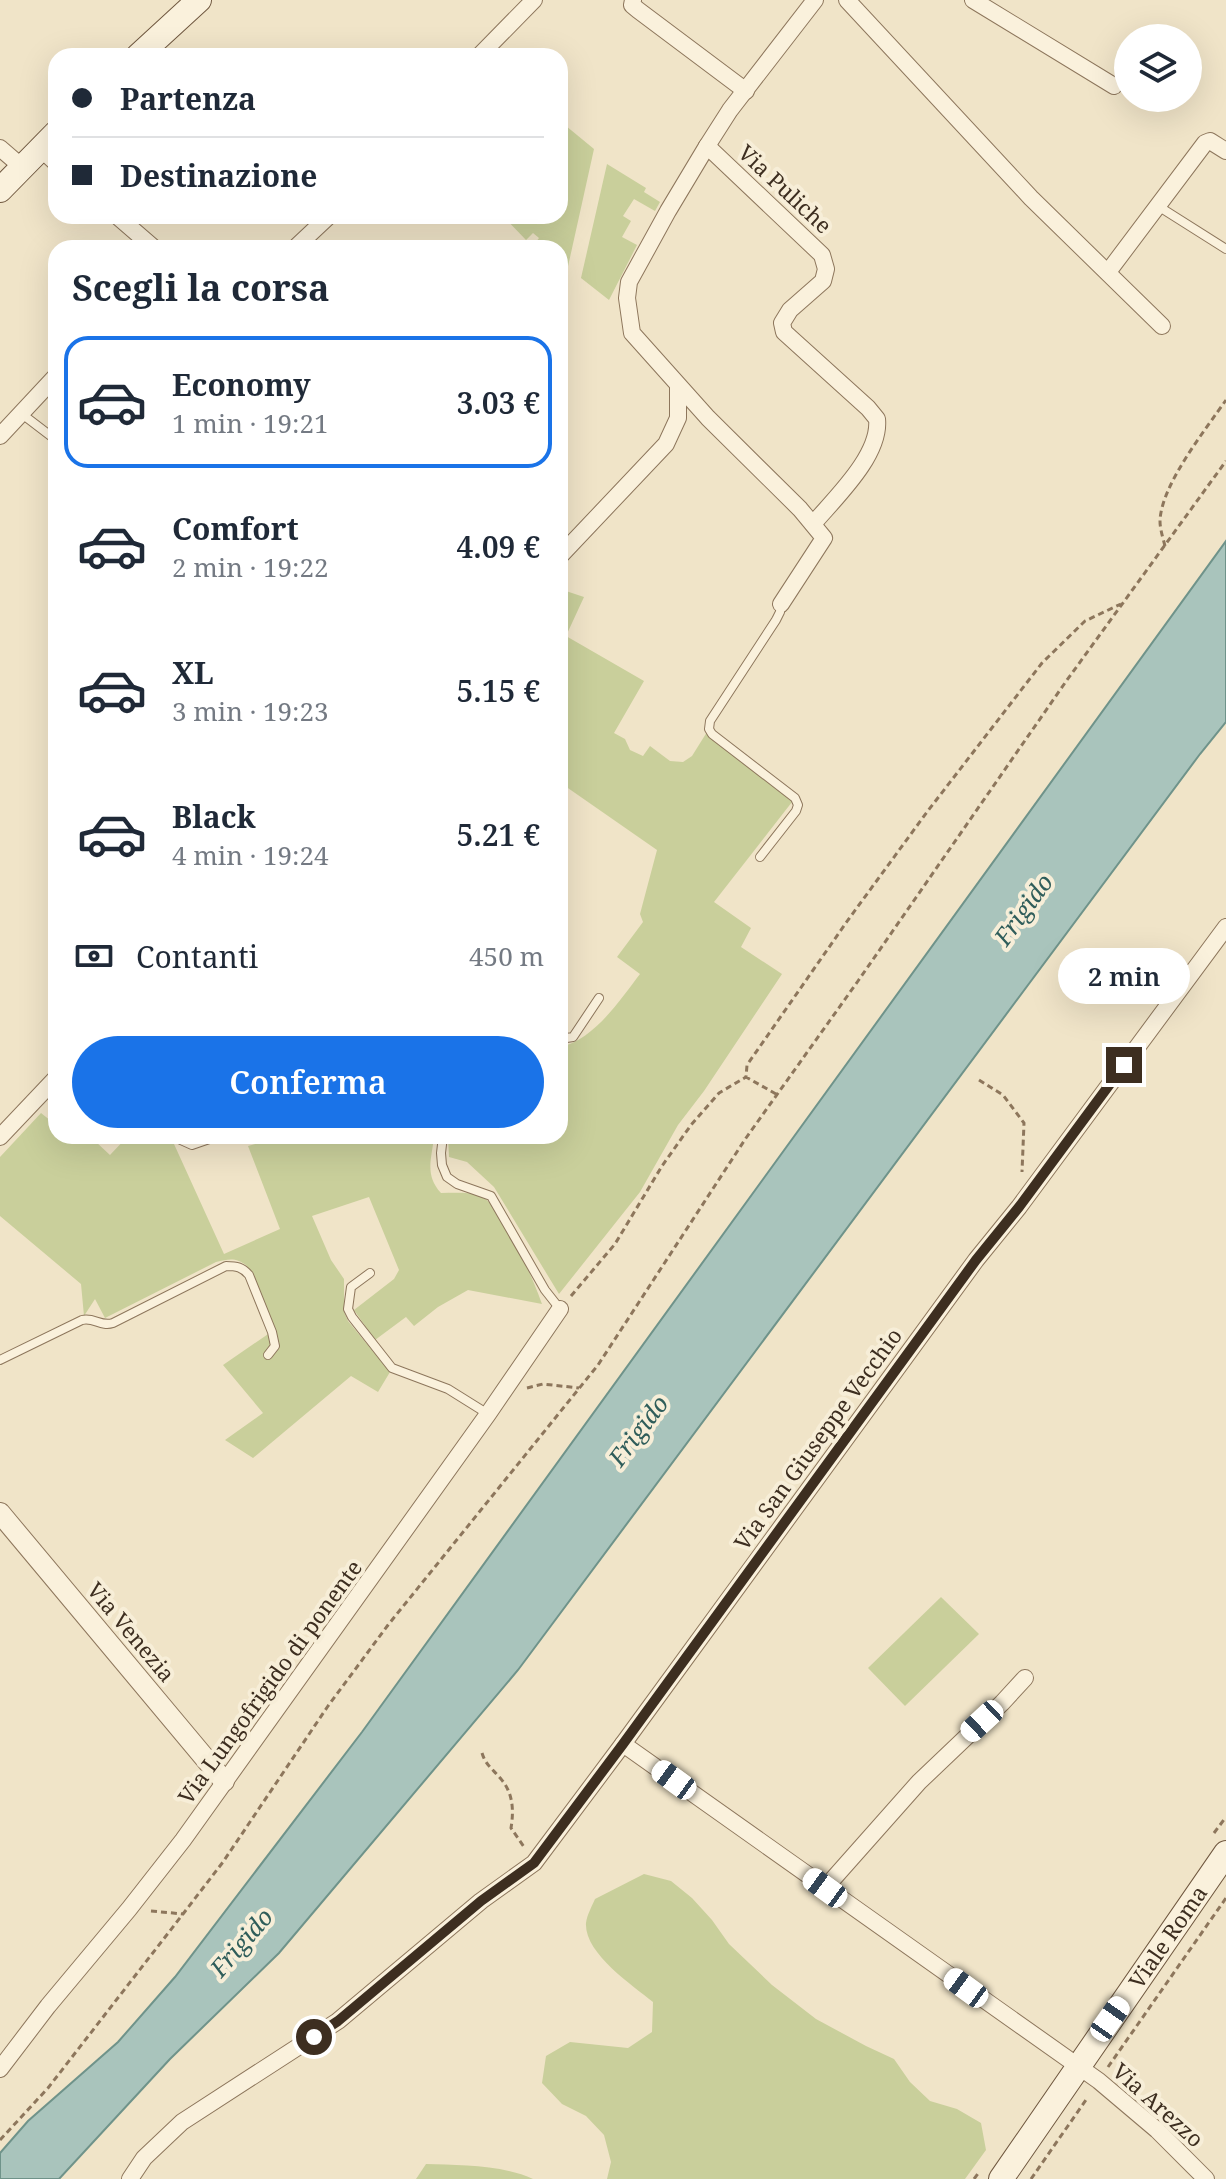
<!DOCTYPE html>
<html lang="it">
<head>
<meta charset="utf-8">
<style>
	:root { --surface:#fff; --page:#f6f6f7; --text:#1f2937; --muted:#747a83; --line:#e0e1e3; --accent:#1a73e8 }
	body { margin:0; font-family:"Noto Serif",serif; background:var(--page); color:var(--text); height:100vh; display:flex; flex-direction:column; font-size:30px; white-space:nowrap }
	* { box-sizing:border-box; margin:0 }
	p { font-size:26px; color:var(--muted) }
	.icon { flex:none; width:44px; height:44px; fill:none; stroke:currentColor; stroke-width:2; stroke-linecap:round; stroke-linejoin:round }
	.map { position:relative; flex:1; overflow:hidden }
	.sheet { position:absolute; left:48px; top:240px; width:520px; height:904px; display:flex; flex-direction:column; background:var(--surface); border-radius:24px; box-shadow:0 8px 32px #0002 }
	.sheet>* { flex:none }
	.banner { position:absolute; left:48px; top:48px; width:520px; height:176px; border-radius:24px; box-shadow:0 8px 32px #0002; display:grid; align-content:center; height:176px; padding:0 24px; background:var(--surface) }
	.tools { position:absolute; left:1114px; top:24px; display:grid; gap:16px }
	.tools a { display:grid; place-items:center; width:88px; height:88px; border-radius:50%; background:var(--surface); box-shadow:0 8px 32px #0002; font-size:40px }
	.end { position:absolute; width:36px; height:36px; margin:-18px; border:10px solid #3d2e20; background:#fff; box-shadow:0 0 0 4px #fff }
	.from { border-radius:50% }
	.bubble { position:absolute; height:56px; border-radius:28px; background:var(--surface); box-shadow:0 8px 32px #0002; font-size:26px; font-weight:600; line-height:56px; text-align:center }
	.car { position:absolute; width:24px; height:48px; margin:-24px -12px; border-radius:10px; box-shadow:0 0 6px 2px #0007; background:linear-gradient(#fff 24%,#345 0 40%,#fff 0 76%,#345 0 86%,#fff 0) }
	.banner b { display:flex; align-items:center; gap:28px; height:76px; font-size:30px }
	.banner b+b { border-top:2px solid var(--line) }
	.banner i { width:20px; height:20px; background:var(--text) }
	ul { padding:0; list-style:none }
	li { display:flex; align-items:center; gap:24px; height:132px; margin:0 16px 12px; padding:0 8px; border:4px solid transparent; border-radius:24px }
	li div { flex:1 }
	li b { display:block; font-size:30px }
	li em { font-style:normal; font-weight:600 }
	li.active { border-color:var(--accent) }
	li>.icon { width:72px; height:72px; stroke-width:1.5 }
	h2 { padding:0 24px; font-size:36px; line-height:96px }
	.pay { display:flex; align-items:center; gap:20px; height:88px; padding:0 24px; font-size:30px }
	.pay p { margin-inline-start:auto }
	.action { display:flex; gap:16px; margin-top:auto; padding:16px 24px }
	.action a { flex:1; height:92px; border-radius:48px; background:var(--accent); color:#fff; font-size:32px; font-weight:600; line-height:92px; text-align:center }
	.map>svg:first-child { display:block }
	.green { fill:#c9cf9b }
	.water { fill:#a9c4bc; stroke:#6f938a; stroke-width:2 }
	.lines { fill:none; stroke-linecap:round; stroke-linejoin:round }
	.service-casing { stroke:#8d765c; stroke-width:10 }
	.minor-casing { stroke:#8d765c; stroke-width:18 }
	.tertiary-casing { stroke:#8d765c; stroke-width:22 }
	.secondary-casing { stroke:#6f573f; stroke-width:26 }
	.path { stroke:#8d765c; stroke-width:3; stroke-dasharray:6 4; stroke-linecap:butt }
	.service { stroke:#faf1dc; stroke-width:8 }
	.minor { stroke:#faf1dc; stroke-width:16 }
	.tertiary { stroke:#faf1dc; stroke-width:20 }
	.secondary { stroke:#faf1dc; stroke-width:24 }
	.route { stroke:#3d2e20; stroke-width:10 }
	.labels { text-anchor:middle; stroke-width:8; stroke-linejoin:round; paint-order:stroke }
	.street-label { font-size:22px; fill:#3d2e20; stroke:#f7eed8 }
	.water-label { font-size:24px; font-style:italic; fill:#2f5d5a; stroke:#f7eed8 }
</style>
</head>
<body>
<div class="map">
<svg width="1226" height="2179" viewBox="0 0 1226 2179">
	<rect width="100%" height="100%" fill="#f0e4c8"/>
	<!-- green -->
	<g class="green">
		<path d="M560 121 594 149 567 271 562 277 560 274V248H535L533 246 539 238 533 233 526 240 503 216H560Z"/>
		<path d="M607 164 646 188 644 192 660 202 655 211 634 199 623 216 631 221 622 237 637 245 609 300 581 278Z"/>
		<path d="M560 589 584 597 566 636 644 681 614 733 625 739 630 750 643 756 650 746 670 761 683 762 692 756 707 732 790 797 792 802 714 902 751 928 741 947 782 974 704 1091 678 1125 640 1192 559 1294 494 1187 467 1162 449 1157 448 1136H560V1047C594 1040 620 1000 640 974L617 957 643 922 640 914 657 850 565 786 560 787Z"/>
		<path d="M41 1113 56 1125V1136H100L96 1142 110 1155 128 1136H161L174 1144 224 1254 280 1229 248 1146 283 1136H434C432 1159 424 1174 441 1193 453 1193 468 1192 479 1195 501 1202 534 1281 542 1304L468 1290 438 1307 414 1326 406 1317 375 1340 354 1310 394 1279 399 1270 369 1197 312 1216 331 1260 344 1279V1312L348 1321 390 1372 378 1392 351 1376 253 1458 225 1440 263 1413 223 1365 274 1330 247 1266C236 1257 229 1259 216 1262L105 1318 95 1299 84 1316 81 1284 0 1216V1157Z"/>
		<path d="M941 1597 979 1634 905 1706 868 1668Z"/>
		<path d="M644 1874 671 1881 692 1898 712 1920 729 1944 772 1985 816 2019 866 2046 894 2059 910 2082 930 2101 957 2109 981 2123 986 2150 965 2179H607L611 2162 604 2135 586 2116 562 2104 542 2083 546 2056 570 2042 628 2048 652 2032 653 2002C632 1985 584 1953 586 1923 587 1915 592 1906 595 1899Z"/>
		<path d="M426 2164C458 2165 505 2165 533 2179H416Z"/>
	</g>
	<!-- water -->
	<path class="water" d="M1226 541V722L1200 754 518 1670 279 1953 170 2059 59 2179H0V2153L28 2121 118 2042 175 1977 362 1732Z"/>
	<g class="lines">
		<!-- service casing -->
		<g class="service-casing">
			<g id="service">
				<path d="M1158 206 1226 249"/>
				<path d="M22 414 56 440"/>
				<path d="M760 857 796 811 798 805 795 798 712 734 709 729 710 721 776 620 780 612 781 604"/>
				<path d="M560 1039 573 1037 599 998"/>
				<path d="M172 1136 192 1145 218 1136"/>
				<path d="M443 1136 441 1153 442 1165 447 1177 457 1184 491 1196 545 1290 560 1309"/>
				<path d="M370 1273 351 1287 348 1309 352 1317 392 1368 448 1389 488 1414"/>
				<path d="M0 1360 82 1320C94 1317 101 1327 113 1323L226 1266C237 1266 242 1267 249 1275L272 1332 275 1346 268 1355"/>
			</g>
		</g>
		<!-- minor casing -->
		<g class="minor-casing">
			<g id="minor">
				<path d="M633 0 632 5 638 10 746 91"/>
				<path d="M847 0 1031 198 1162 326"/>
				<path d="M973 0 1114 86"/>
				<path d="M479 56 534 0"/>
				<path d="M707 146 822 255 826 269 823 281 790 310 782 323 784 332 868 408 877 419C881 455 835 498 813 524"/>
				<path d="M0 148 22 167"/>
				<path d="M40 148 56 163"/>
				<path d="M117 216 154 248"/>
				<path d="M295 248 329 216"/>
				<path d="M1108 272 1205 143 1210 141 1226 151"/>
				<path d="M0 436 56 376"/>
				<path d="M560 556 666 444 678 418V386"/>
				<path d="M781 604 824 538 800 509 708 418 632 333 627 298 629 282 668 211 707 146 730 110 815 0"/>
				<path d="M0 1137 56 1078"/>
				<path d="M623 1744 1099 2081 1157 2130 1206 2179"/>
				<path d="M825 1888 919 1782 1002 1703 1025 1678"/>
				<path d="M0 2069 48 2006 129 1909 183 1840 488 1414 560 1309"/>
				<path d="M130 2179 144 2158 182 2122 338 2021 481 1901 534 1863 623 1744 976 1260 1019 1207 1226 927"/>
			</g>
		</g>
		<!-- tertiary casing -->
		<g class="tertiary-casing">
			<path id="tertiary" d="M0 1513 224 1781"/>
		</g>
		<!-- secondary casing -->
		<g class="secondary-casing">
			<g id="secondary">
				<path d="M138 56 199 0"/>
				<path d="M0 190 56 133"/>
				<path id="s1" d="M1001 2179 1226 1853"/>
			</g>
		</g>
		<!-- path -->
		<g class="path">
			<path d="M1165 546C1163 538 1160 529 1160 521 1161 485 1206 429 1226 400"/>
			<path d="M979 1080 1003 1095 1024 1123 1022 1172"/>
			<path d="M776 1094 746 1077 747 1065 848 920 927 812 1042 663 1085 621 1121 604"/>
			<path d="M571 1296 615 1244 662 1166 691 1125 719 1093 746 1077"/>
			<path d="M527 1388 543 1384 579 1388"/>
			<path d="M482 1753C486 1766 493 1769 501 1779 513 1793 514 1810 511 1828L524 1847"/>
			<path d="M1214 1833 1226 1817"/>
			<path d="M151 1911 183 1914"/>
			<path d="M1108 2067 1226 1898"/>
			<path d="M0 2140 48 2088 183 1914 223 1862 328 1706 388 1625 598 1365 746 1138 858 981 1067 680 1226 461"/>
			<path d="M974 2179 980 2171"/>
			<path d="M1031 2179 1088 2097"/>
		</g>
		<!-- service -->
		<use href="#service" class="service"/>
		<!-- minor -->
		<use href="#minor" class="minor"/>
		<!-- tertiary -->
		<use href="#tertiary" class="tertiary"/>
		<!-- secondary -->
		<use href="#secondary" class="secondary"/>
	</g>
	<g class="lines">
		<!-- route -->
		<path class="route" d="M314 2037 338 2021 481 1901 534 1863 623 1744 976 1260 1019 1207 1124 1065"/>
	</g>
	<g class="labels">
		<!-- street labels -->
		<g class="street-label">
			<text transform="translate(785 189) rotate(43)" y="8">Via Puliche</text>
			<text transform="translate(818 1439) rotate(-54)" y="8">Via San Giuseppe Vecchio</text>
			<text transform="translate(131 1632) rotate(50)" y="8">Via Venezia</text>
			<text transform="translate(270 1682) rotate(-54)" y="8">Via Lungofrigido di ponente</text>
			<text dy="8" stroke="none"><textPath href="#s1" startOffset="294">Viale Roma</textPath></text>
			<text transform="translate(1158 2105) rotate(42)" y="8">Via Arezzo</text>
		</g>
		<!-- water labels -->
		<g class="water-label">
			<text transform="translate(1024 910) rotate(-54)" y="8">Frigido</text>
			<text transform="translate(639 1431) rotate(-53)" y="8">Frigido</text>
			<text transform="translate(242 1943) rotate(-49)" y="8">Frigido</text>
		</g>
	</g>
</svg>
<div class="tools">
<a><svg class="icon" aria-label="layers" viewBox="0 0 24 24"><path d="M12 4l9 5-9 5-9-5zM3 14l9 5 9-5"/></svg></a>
</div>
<i class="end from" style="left:314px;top:2037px"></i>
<i class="end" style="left:1124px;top:1065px"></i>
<div class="bubble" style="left:1058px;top:948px;width:132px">2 min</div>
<i class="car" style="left:982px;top:1721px;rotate:227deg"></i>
<i class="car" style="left:674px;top:1780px;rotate:306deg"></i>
<i class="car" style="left:825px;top:1888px;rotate:306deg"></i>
<i class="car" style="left:966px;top:1988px;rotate:306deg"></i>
<i class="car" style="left:1110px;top:2019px;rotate:35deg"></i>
<div class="banner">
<b><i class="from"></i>Partenza</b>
<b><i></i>Destinazione</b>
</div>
<section class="sheet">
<h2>Scegli la corsa</h2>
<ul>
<li class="active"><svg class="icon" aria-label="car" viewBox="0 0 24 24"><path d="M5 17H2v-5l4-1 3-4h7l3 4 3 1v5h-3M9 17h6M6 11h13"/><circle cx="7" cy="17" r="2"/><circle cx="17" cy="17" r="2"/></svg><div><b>Economy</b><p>1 min · 19:21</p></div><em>3.03 €</em></li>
<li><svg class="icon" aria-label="car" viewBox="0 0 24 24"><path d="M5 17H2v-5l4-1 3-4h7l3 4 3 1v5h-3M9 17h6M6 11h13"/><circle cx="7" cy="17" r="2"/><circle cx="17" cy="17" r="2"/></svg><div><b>Comfort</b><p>2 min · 19:22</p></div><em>4.09 €</em></li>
<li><svg class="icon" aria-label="car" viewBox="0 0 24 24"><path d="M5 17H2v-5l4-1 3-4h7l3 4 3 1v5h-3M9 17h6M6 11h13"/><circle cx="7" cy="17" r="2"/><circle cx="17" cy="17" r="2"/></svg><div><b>XL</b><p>3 min · 19:23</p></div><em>5.15 €</em></li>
<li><svg class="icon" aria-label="car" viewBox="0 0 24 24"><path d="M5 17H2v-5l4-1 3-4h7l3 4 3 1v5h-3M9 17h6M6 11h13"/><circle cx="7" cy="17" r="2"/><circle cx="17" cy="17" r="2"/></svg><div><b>Black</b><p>4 min · 19:24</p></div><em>5.21 €</em></li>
</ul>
<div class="pay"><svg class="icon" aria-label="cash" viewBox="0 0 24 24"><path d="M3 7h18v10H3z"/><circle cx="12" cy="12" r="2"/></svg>Contanti<p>450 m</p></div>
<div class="action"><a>Conferma</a></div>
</section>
</div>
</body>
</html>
